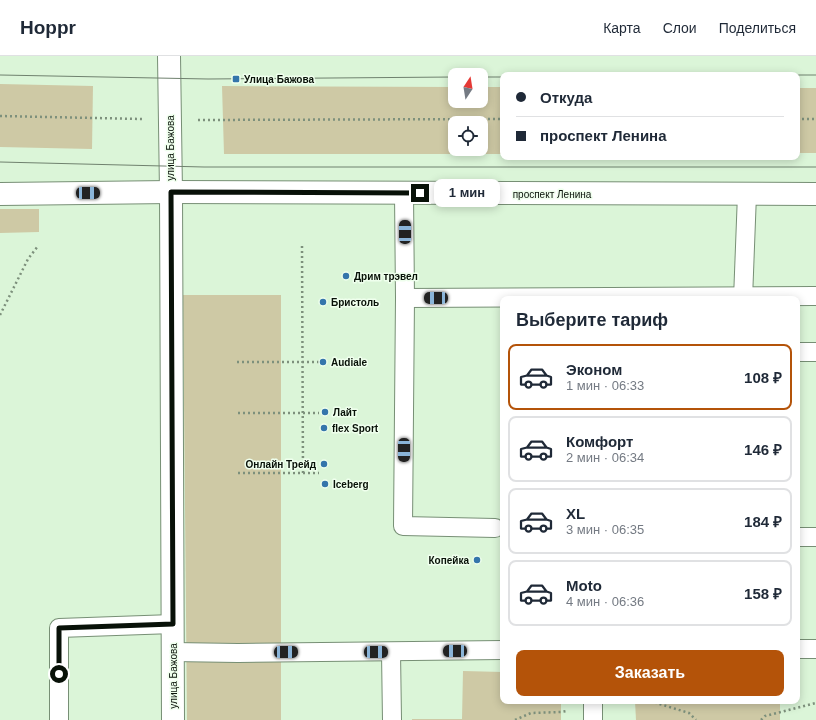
<!DOCTYPE html>
<html lang="ru">
<head>
<meta charset="utf-8">
<style>
	:root { --surface:#fff; --page:#f2f2f3; --text:#1f2937; --muted:#747a83; --line:#e0e1e3; --accent:#b45309 }
	body { margin:0; font-family:Helvetica,sans-serif; background:var(--page); color:var(--text); height:100vh; display:flex; flex-direction:column; font-size:15px; white-space:nowrap }
	* { box-sizing:border-box; margin:0 }
	p { font-size:13px; color:var(--muted) }
	.icon { flex:none; width:22px; height:22px; fill:none; stroke:currentColor; stroke-width:2; stroke-linecap:round; stroke-linejoin:round }
	.map { position:relative; flex:1; overflow:hidden }
	.details { position:absolute; left:500px; top:240px; width:300px; height:408px; display:flex; flex-direction:column; background:var(--surface); border-radius:8px; box-shadow:0 2px 10px #0003 }
	.details>* { flex:none }
	.guide { position:absolute; left:500px; top:16px; width:300px; height:88px; border-radius:8px; box-shadow:0 2px 10px #0003; display:grid; align-content:center; height:88px; padding:0 16px; background:var(--surface) }
	.needle { width:26px; rotate:12deg }
	.tools { position:absolute; left:448px; top:12px; display:grid; gap:8px }
	.tools a { display:grid; place-items:center; width:40px; height:40px; border-radius:8px; background:var(--surface); box-shadow:0 2px 10px #0003; font-size:20px }
	.end { position:absolute; width:18px; height:18px; margin:-9px; border:5px solid #081108; background:#fff; box-shadow:0 0 0 2px #fff }
	.from { border-radius:50% }
	.bubble { position:absolute; height:28px; border-radius:8px; background:var(--surface); box-shadow:0 2px 10px #0003; font-size:13px; font-weight:800; line-height:28px; text-align:center }
	.car { position:absolute; width:12px; height:24px; margin:-12px -6px; border-radius:5px; box-shadow:0 0 3px 1px #0007; background:linear-gradient(#222 24%,#8ab4d8 0 40%,#222 0 76%,#8ab4d8 0 86%,#222 0) }
	.guide b { display:flex; align-items:center; gap:14px; height:38px; font-size:15px }
	.guide b+b { border-top:1px solid var(--line) }
	.guide i { width:10px; height:10px; background:var(--text) }
	ul { padding:0; list-style:none }
	li { display:flex; align-items:center; gap:12px; height:66px; margin:0 8px 6px; padding:0 8px; border:2px solid var(--line); border-radius:8px }
	li div { flex:1 }
	li b { display:block; font-size:15px }
	li em { font-style:normal; font-weight:800 }
	li.selected { border-color:var(--accent) }
	li>.icon { width:36px; height:36px; stroke-width:1.5 }
	h2 { padding:0 16px; font-size:18px; line-height:48px }
	.action { display:flex; gap:8px; margin-top:auto; padding:8px 16px }
	.action a { flex:1; height:46px; border-radius:8px; background:var(--accent); color:#fff; font-size:16px; font-weight:800; line-height:46px; text-align:center }
	header { display:flex; align-items:center; gap:24px; box-sizing:border-box; height:56px; padding:0 20px; background:var(--surface); border-bottom:1px solid var(--line) }
	header strong { font-size:19px }
	nav { display:flex; gap:22px; margin-inline-start:auto; font-size:14px }
	.map>svg:first-child { display:block }
	.green { fill:#cec9a5; fill-rule:evenodd }
	.lines { fill:none; stroke-linecap:round; stroke-linejoin:round }
	.lane-casing { stroke:#778f75; stroke-width:20 }
	.street-casing { stroke:#778f75; stroke-width:24 }
	.secondary-casing { stroke:#778f75; stroke-width:24 }
	.path { stroke:#7d907c; stroke-width:2.5; stroke-dasharray:2 3; stroke-linecap:butt }
	.lane { stroke:#fff; stroke-width:18 }
	.street { stroke:#fff; stroke-width:22 }
	.secondary { stroke:#fff; stroke-width:22 }
	.tram { stroke:#6f816e; stroke-width:1 }
	.route { stroke:#081108; stroke-width:5 }
	.poi-dot { fill:#3475ab; stroke:#efffed; stroke-width:1.5 }
	.labels { text-anchor:middle; stroke-width:3; stroke-linejoin:round; paint-order:stroke }
	.poi-label { font-size:10px; font-weight:bold; fill:#081108; stroke:#efffed; text-anchor:start }
	.street-label { font-size:10px; fill:#081108; stroke:#efffed }
</style>
</head>
<body>
<header>
<strong>Hoppr</strong>
<nav><a>Карта</a><a>Слои</a><a>Поделиться</a></nav>
</header>
<div class="map">
<svg width="816" height="664" viewBox="0 0 816 664">
	<rect width="100%" height="100%" fill="#dbf5d8"/>
	<!-- green -->
	<g class="green">
		<path d="M0 28 93 30 92 93 0 91Z"/>
		<path d="M222 30 455 31V45H481V31H503V98H224ZM455 67H481V93H455Z"/>
		<rect x="797" y="32" width="19" height="65"/>
		<path d="M0 153H39V176L0 177Z"/>
		<path d="M183 239H281V664H187Z"/>
		<path d="M463 615 503 616V645H561V664H412V663H462Z"/>
		<path d="M635 645H780V664H636Z"/>
	</g>
	<g class="lines">
		<!-- lane casing -->
		<g class="lane-casing">
			<g id="lane">
				<path d="M404 137 405 242 403 470 495 472"/>
				<path d="M405 242 816 240"/>
				<path d="M743 243 747 138"/>
				<path d="M797 296H816"/>
				<path d="M797 481H816"/>
				<path d="M797 593H816"/>
				<path d="M173 596 238 597 503 594"/>
				<path d="M391 596 392 664"/>
				<path d="M593 645V664"/>
				<path d="M59 664V572L173 568"/>
			</g>
		</g>
		<!-- street casing -->
		<g class="street-casing">
			<path id="street" d="M171 136 173 664"/>
		</g>
		<!-- secondary casing -->
		<g class="secondary-casing">
			<g id="secondary">
				<path d="M169 0 171 136"/>
				<path d="M0 138 171 136 816 138"/>
			</g>
		</g>
		<!-- path -->
		<g class="path">
			<path d="M0 60 142 63"/>
			<path d="M797 63H816"/>
			<path d="M198 64 503 63"/>
			<path d="M302 190 303 417"/>
			<path d="M0 259 28 203 38 190"/>
			<path d="M237 306H319"/>
			<path d="M238 357H319"/>
			<path d="M238 417H319"/>
			<path d="M650 645 689 657 696 664"/>
			<path d="M515 664 531 657 561 656 567 655"/>
			<path d="M761 664 765 660 816 647"/>
		</g>
		<!-- lane -->
		<use href="#lane" class="lane"/>
		<!-- street -->
		<use href="#street" class="street"/>
		<!-- secondary -->
		<use href="#secondary" class="secondary"/>
		<!-- tram -->
		<g class="tram">
			<path d="M0 19 208 23 455 21"/>
			<path d="M797 19H816"/>
			<path d="M481 21H503"/>
			<path d="M0 106 204 111H816"/>
		</g>
	</g>
	<g class="lines">
		<!-- route -->
		<path class="route" d="M59 618V572L173 568 171 136 420 137"/>
	</g>
	<!-- markers -->
	<g class="poi-dot">
		<rect x="232" y="19" width="8" height="8" rx="2"/>
		<circle cx="346" cy="220" r="4"/>
		<circle cx="323" cy="246" r="4"/>
		<circle cx="323" cy="306" r="4"/>
		<circle cx="325" cy="356" r="4"/>
		<circle cx="324" cy="372" r="4"/>
		<circle cx="324" cy="408" r="4"/>
		<circle cx="325" cy="428" r="4"/>
		<circle cx="477" cy="504" r="4"/>
	</g>
	<g class="labels">
		<!-- poi labels -->
		<g class="poi-label">
			<text x="244" y="27">Улица Бажова</text>
			<text x="354" y="224">Дрим трэвел</text>
			<text x="331" y="250">Бристоль</text>
			<text x="331" y="310">Audiale</text>
			<text x="333" y="360">Лайт</text>
			<text x="332" y="376">flex Sport</text>
			<text x="316" y="412" text-anchor="end">Онлайн Трейд</text>
			<text x="333" y="432">Iceberg</text>
			<text x="469" y="508" text-anchor="end">Копейка</text>
		</g>
		<!-- street labels -->
		<g class="street-label">
			<text transform="translate(170 92) rotate(-90)" y="4">улица Бажова</text>
			<text x="552" y="142">проспект Ленина</text>
			<text transform="translate(173 620) rotate(-90)" y="4">улица Бажова</text>
		</g>
	</g>
</svg>
<div class="tools">
<a><svg class="needle" viewBox="-14 -14 28 28"><path d="M0-13l5 13h-10z" fill="#e53935"/><path d="M0 13l5-13h-10z" fill="#747a83"/></svg></a>
<a><svg class="icon" aria-label="locate" viewBox="0 0 24 24"><circle cx="12" cy="12" r="6"/><path d="M12 2v4M12 18v4M2 12h4M18 12h4"/></svg></a>
</div>
<i class="end from" style="left:59px;top:618px"></i>
<i class="end" style="left:420px;top:137px"></i>
<div class="bubble" style="left:434px;top:123px;width:66px">1 мин</div>
<i class="car" style="left:88px;top:137px;rotate:90deg"></i>
<i class="car" style="left:405px;top:176px;rotate:0deg"></i>
<i class="car" style="left:436px;top:242px;rotate:270deg"></i>
<i class="car" style="left:404px;top:394px;rotate:180deg"></i>
<i class="car" style="left:455px;top:595px;rotate:269deg"></i>
<i class="car" style="left:286px;top:596px;rotate:89deg"></i>
<i class="car" style="left:376px;top:596px;rotate:90deg"></i>
<div class="guide">
<b><i class="from"></i>Откуда</b>
<b><i></i>проспект Ленина</b>
</div>
<section class="details">
<h2>Выберите тариф</h2>
<ul>
<li class="selected"><svg class="icon" aria-label="car" viewBox="0 0 24 24"><path d="M5 17H2v-5l4-1 3-4h7l3 4 3 1v5h-3M9 17h6M6 11h13"/><circle cx="7" cy="17" r="2"/><circle cx="17" cy="17" r="2"/></svg><div><b>Эконом</b><p>1 мин · 06:33</p></div><em>108 ₽</em></li>
<li><svg class="icon" aria-label="car" viewBox="0 0 24 24"><path d="M5 17H2v-5l4-1 3-4h7l3 4 3 1v5h-3M9 17h6M6 11h13"/><circle cx="7" cy="17" r="2"/><circle cx="17" cy="17" r="2"/></svg><div><b>Комфорт</b><p>2 мин · 06:34</p></div><em>146 ₽</em></li>
<li><svg class="icon" aria-label="car" viewBox="0 0 24 24"><path d="M5 17H2v-5l4-1 3-4h7l3 4 3 1v5h-3M9 17h6M6 11h13"/><circle cx="7" cy="17" r="2"/><circle cx="17" cy="17" r="2"/></svg><div><b>XL</b><p>3 мин · 06:35</p></div><em>184 ₽</em></li>
<li><svg class="icon" aria-label="car" viewBox="0 0 24 24"><path d="M5 17H2v-5l4-1 3-4h7l3 4 3 1v5h-3M9 17h6M6 11h13"/><circle cx="7" cy="17" r="2"/><circle cx="17" cy="17" r="2"/></svg><div><b>Moto</b><p>4 мин · 06:36</p></div><em>158 ₽</em></li>
</ul>
<div class="action"><a>Заказать</a></div>
</section>
</div>
</body>
</html>
